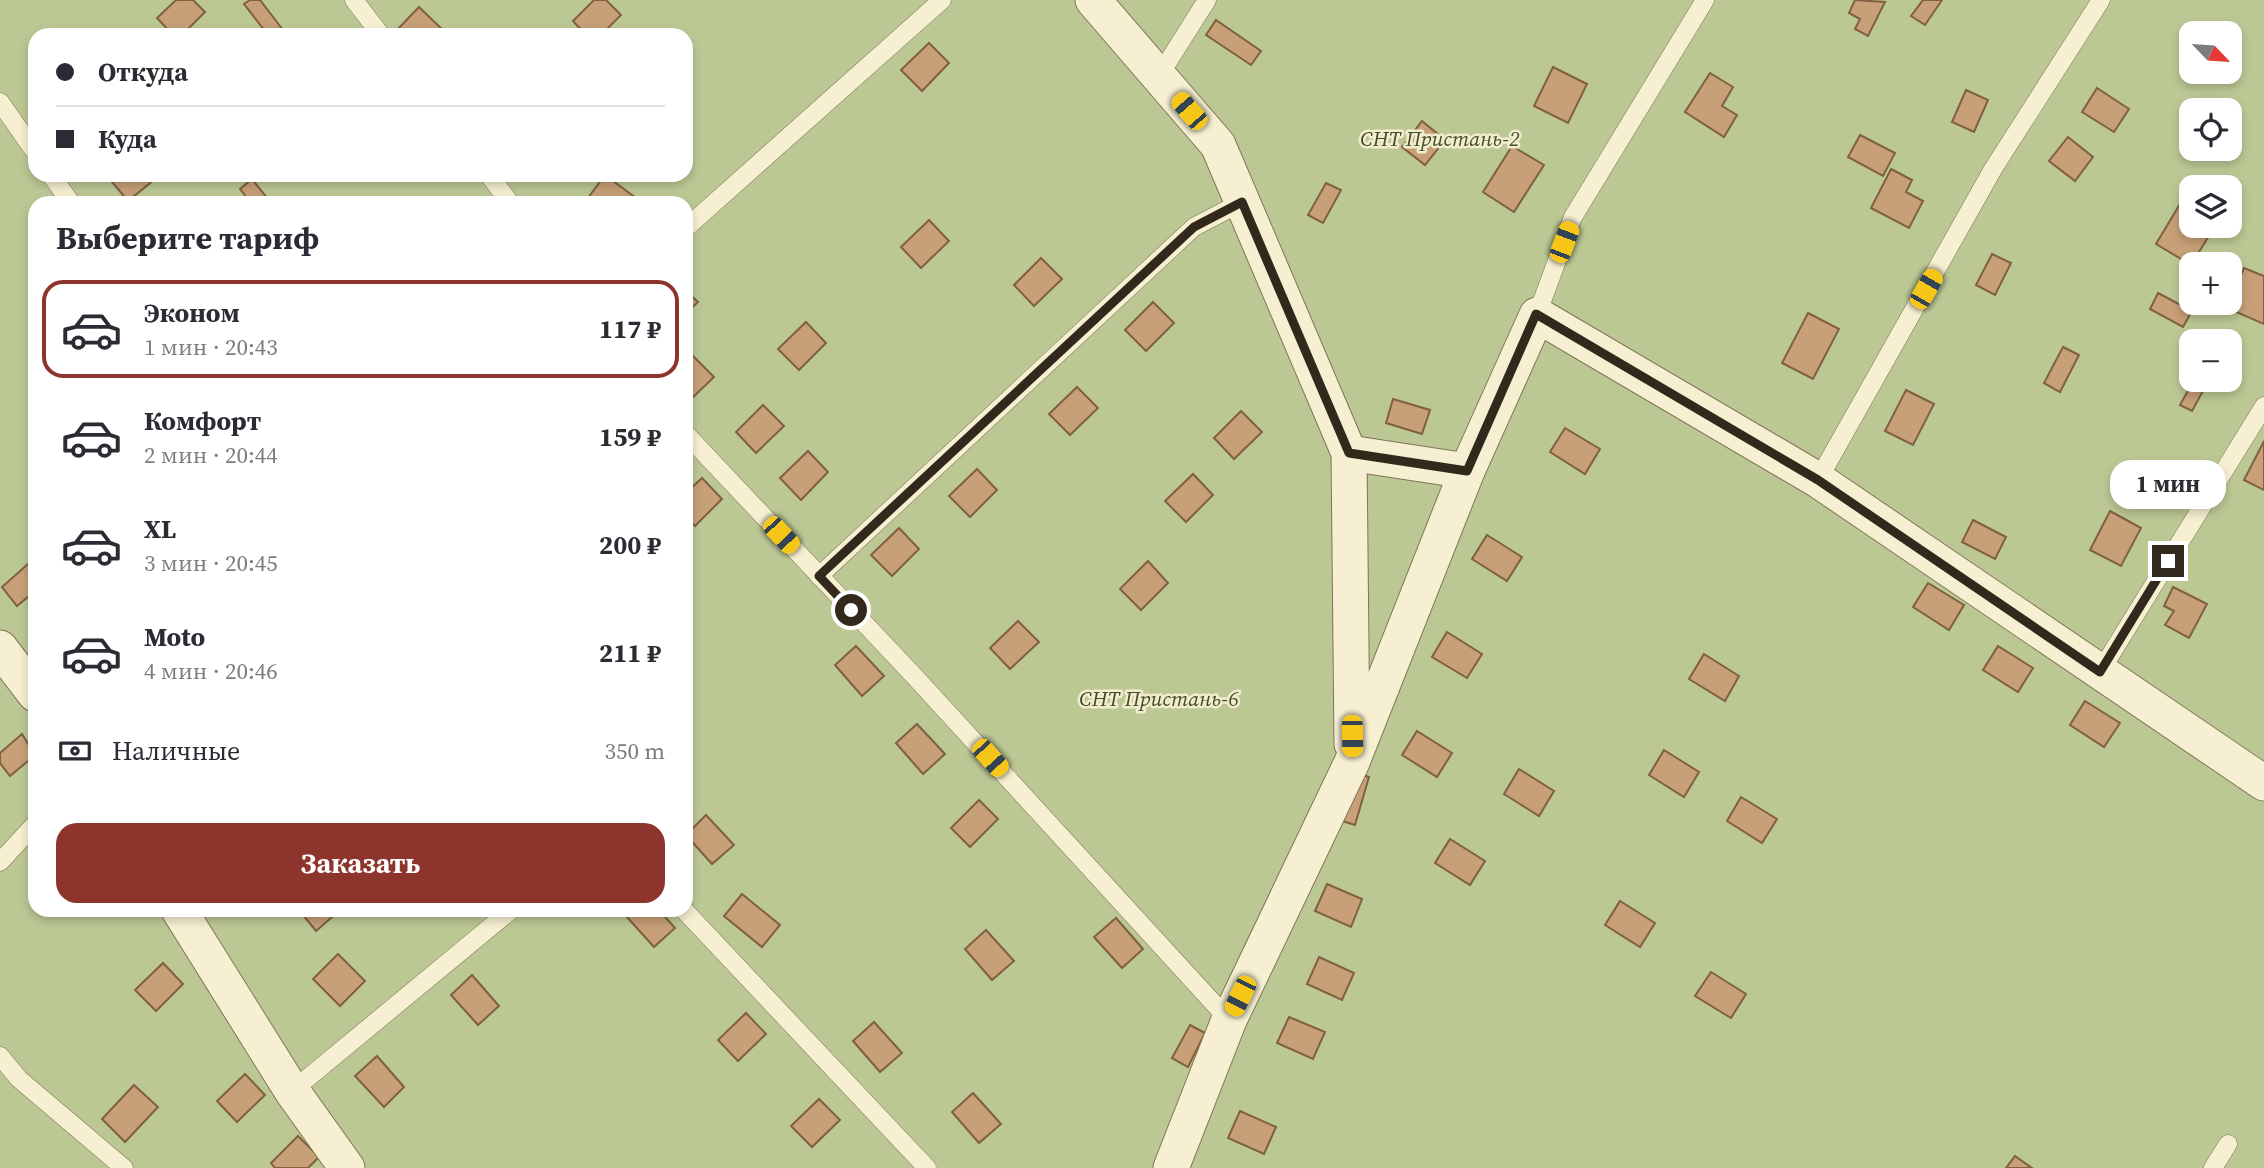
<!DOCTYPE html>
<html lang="ru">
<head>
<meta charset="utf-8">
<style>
	:root { --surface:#fff; --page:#f2f2f3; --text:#2b2b33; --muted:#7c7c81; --line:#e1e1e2; --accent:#8d352c }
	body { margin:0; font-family:"Source Serif 4",serif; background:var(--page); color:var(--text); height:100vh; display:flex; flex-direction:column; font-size:26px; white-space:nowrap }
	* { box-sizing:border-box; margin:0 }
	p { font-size:23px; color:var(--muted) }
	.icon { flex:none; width:38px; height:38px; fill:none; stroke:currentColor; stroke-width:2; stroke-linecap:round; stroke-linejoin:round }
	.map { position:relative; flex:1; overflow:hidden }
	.details { position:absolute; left:28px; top:196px; width:665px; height:721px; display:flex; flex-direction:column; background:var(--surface); border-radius:21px; box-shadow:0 4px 10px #0003 }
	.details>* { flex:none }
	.guide { position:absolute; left:28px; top:28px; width:665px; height:154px; border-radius:21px; box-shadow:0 4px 10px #0003; display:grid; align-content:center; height:154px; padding:0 28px; background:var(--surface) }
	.needle { width:46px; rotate:115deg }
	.fabs { position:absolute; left:2179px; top:21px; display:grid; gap:14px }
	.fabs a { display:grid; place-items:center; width:63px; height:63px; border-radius:14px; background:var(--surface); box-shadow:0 4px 10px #0003; font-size:35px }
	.end { position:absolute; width:32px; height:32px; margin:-16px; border:9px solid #32291c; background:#fff; box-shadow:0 0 0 4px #fff }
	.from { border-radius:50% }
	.bubble { position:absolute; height:49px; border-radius:21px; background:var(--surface); box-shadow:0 4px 10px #0003; font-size:23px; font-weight:700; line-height:49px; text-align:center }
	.car { position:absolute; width:21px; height:42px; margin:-21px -10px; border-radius:9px; box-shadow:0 0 5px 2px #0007; background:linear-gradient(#f5c518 24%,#345 0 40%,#f5c518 0 76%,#345 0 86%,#f5c518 0) }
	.guide b { display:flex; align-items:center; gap:24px; height:66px; font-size:26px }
	.guide b+b { border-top:2px solid var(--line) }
	.guide i { width:18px; height:18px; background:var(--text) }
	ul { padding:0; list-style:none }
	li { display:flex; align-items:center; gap:21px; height:98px; margin:0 14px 10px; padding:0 14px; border:4px solid transparent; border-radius:21px }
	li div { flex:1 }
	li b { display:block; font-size:26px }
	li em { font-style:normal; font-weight:700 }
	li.selected { border-color:var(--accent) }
	li>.icon { width:63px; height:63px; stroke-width:1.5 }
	h2 { padding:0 28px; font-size:32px; line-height:84px }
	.pay { display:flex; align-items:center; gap:18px; height:77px; padding:0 28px; font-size:26px }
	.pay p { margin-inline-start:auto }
	.cta { display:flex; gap:14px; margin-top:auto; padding:14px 28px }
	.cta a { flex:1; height:80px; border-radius:21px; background:var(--accent); color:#fff; font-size:28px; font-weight:700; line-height:80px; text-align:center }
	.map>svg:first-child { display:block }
	.green { fill:#bcc894; fill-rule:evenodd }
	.building { fill:#c7a077; stroke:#806040; stroke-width:2 }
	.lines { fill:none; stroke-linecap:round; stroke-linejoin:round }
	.lane-casing { stroke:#827359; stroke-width:19 }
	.street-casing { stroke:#827359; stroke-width:37 }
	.lane { stroke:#f6efd1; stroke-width:18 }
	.street { stroke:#f6efd1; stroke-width:35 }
	.route { stroke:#32291c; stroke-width:9 }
	.labels { text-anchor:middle; stroke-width:5; stroke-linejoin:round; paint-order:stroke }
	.park-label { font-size:21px; font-style:italic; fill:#3f4e24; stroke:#f3ecce }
</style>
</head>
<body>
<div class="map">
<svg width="2264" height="1168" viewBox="0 0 2264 1168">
	<rect width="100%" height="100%" fill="#ebe2bf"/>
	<!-- green -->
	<path class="green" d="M0 0H2264V1168H0ZM2191 33H2230V72H2191ZM35 35H686V175H35ZM2191 110H2230V149H2191ZM2191 187H2230V226H2191ZM35 203H686V910H35ZM2191 264H2230V303H2191ZM2191 341H2230V380H2191Z"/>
	<!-- building -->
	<g class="building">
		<path d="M176 0H193L205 12 182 35H173L157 18Z"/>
		<path d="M250 0H260L283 30 277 35H268L244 4Z"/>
		<path d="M594 0H606L621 15 601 35H586L573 21Z"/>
		<path d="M1855 0 1885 2 1868 36 1855 29 1860 19 1849 13Z"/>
		<path d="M1923 0H1942L1925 25 1911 16Z"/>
		<path d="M419 7 448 35H402L397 30Z"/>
		<path d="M1216 20 1261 51 1251 65 1206 35Z"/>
		<path d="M929 43 949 63 922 91 901 70Z"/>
		<path d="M1553 67 1587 84 1568 123 1534 106Z"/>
		<path d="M1710 73 1733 87 1722 106 1737 115 1724 137 1685 112Z"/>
		<path d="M2097 88 2129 109 2114 132 2082 112Z"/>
		<path d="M1966 90 1988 100 1974 132 1952 122Z"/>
		<path d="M1422 121 1445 140 1425 165 1402 147Z"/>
		<path d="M1860 135 1895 153 1883 176 1848 157Z"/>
		<path d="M2068 137 2093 157 2075 181 2049 161Z"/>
		<path d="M1512 146 1544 165 1514 212 1483 192Z"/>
		<path d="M1891 169 1912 180 1906 192 1923 201 1909 228 1871 208Z"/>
		<path d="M121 175H152L155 179 128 201 112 182Z"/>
		<path d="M605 175 636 198 632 203 585 202Z"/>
		<path d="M252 179 271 203H251L240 189Z"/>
		<path d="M1326 183 1341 190 1323 223 1308 215Z"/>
		<path d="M2180 204 2191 211V226H2215L2191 265 2156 244Z"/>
		<path d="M929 220 949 241 921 268 901 247Z"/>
		<path d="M1992 254 2011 263 1995 295 1976 285Z"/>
		<path d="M1041 258 1062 279 1034 306 1014 285Z"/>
		<path d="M2244 268 2264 276V324L2227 308Z"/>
		<path d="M686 291 698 302 686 313Z"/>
		<path d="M2158 293 2192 311 2183 327 2150 309Z"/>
		<path d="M1153 302 1174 323 1146 351 1125 330Z"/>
		<path d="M1808 313 1839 329 1813 379 1782 363Z"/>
		<path d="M806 322 826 343 799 370 778 349Z"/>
		<path d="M2063 347 2079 355 2060 392 2044 383Z"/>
		<path d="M693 356 714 377 686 404V363Z"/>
		<path d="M2194 380H2209L2192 411 2180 405Z"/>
		<path d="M1077 387 1098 408 1070 435 1049 414Z"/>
		<path d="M1906 390 1934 404 1913 445 1885 431Z"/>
		<path d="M1393 399 1430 410 1422 434 1386 423Z"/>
		<path d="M763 405 784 426 756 453 736 432Z"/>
		<path d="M1241 411 1262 432 1234 459 1214 438Z"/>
		<path d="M1565 428 1600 449 1585 474 1550 452Z"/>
		<path d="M2264 441V490L2244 480Z"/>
		<path d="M808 451 828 472 801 500 780 478Z"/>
		<path d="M977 469 997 490 970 517 949 496Z"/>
		<path d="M1193 474 1213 495 1186 522 1165 501Z"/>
		<path d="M702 478 722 499 695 526 686 517V493Z"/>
		<path d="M2110 511 2141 528 2121 566 2090 550Z"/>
		<path d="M1973 520 2006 537 1995 559 1962 542Z"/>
		<path d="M899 528 919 549 892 576 871 555Z"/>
		<path d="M1487 535 1522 557 1507 581 1472 559Z"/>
		<path d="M1148 561 1168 583 1141 610 1120 589Z"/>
		<path d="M28 564 35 572V591L17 606 2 587Z"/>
		<path d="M1928 583 1964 605 1949 630 1913 607Z"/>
		<path d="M2173 587 2207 604 2189 638 2165 625 2174 611 2164 606Z"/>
		<path d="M1018 621 1039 642 1010 669 990 648Z"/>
		<path d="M1447 632 1482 654 1467 678 1432 657Z"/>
		<path d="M856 646 884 676 862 696 835 665Z"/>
		<path d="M1998 646 2033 668 2018 692 1983 670Z"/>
		<path d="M1704 654 1739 676 1725 701 1689 679Z"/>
		<path d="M2085 701 2120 723 2104 747 2070 725Z"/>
		<path d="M917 724 945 754 923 774 896 743Z"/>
		<path d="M1417 731 1452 753 1437 777 1402 755Z"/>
		<path d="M22 734 35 755 10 776 0 763V753Z"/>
		<path d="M1664 750 1699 772 1684 797 1649 775Z"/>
		<path d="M1519 769 1554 791 1539 816 1504 794Z"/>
		<path d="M1354 772 1369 777 1355 825 1339 820Z"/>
		<path d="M1741 797 1777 819 1762 843 1727 821Z"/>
		<path d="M979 800 998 819 970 847 951 828Z"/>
		<path d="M706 815 734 845 712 864 686 835Z"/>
		<path d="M1450 839 1485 861 1470 885 1435 863Z"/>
		<path d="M1327 884 1362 899 1351 927 1315 911Z"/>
		<path d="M742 894 780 925 762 947 724 916Z"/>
		<path d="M1620 901 1655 923 1640 947 1605 925Z"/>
		<path d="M299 910H340L316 931Z"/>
		<path d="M633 910H659L675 928 654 947 626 916Z"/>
		<path d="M1116 918 1143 949 1122 968 1094 937Z"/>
		<path d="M986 930 1014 961 992 980 965 949Z"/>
		<path d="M338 954 365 981 340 1006 313 979Z"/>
		<path d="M1319 957 1354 973 1342 1000 1307 984Z"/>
		<path d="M163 963 183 984 156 1011 135 990Z"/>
		<path d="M1711 972 1746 994 1731 1018 1695 996Z"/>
		<path d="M472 975 499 1006 478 1025 451 995Z"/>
		<path d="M746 1013 766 1034 738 1061 718 1040Z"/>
		<path d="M1289 1017 1325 1032 1313 1059 1277 1043Z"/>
		<path d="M874 1022 902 1053 880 1072 853 1041Z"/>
		<path d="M1190 1025 1205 1033 1188 1067 1172 1058Z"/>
		<path d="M377 1056 404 1087 384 1107 355 1076Z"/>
		<path d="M245 1074 265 1095 237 1122 217 1101Z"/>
		<path d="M134 1085 158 1107 125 1142 102 1119Z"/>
		<path d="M973 1093 1001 1124 979 1143 952 1112Z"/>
		<path d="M819 1099 840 1120 812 1147 791 1126Z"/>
		<path d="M1240 1111 1276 1127 1264 1154 1228 1138Z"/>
		<path d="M298 1136 319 1157 308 1168H275L271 1163Z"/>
		<path d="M2015 1156 2032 1168H2006Z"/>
	</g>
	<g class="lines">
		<!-- lane casing -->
		<g class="lane-casing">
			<g id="lane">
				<path d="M354 0 381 35"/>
				<path d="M1159 76 1207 0"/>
				<path d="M0 102 35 152"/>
				<path d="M51 175 71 203"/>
				<path d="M489 175 510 203"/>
				<path d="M686 228 942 0"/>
				<path d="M1537 315 1573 217 1705 0"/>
				<path d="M686 434 916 678 1229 1020"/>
				<path d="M1818 480 1993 169 2101 0"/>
				<path d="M819 576 1194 227 1242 202"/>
				<path d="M2100 672 2264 406"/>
				<path d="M0 862 35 824"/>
				<path d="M684 910 927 1168"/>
				<path d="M0 1056 19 1079 124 1168"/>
				<path d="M292 1091 511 910"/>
				<path d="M2213 1168 2228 1144"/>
			</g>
		</g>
		<!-- street casing -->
		<g class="street-casing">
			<g id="street">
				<path d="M1093 0 1218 145 1349 453 1352 744"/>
				<path d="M1349 453 1467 471"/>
				<path d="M0 648 35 694"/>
				<path d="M179 910 292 1091 347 1168"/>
				<path d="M1171 1168 1229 1020 1352 762 1467 471 1537 315 1818 480 2264 783"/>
			</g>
		</g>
		<!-- lane -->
		<use href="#lane" class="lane"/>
		<!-- street -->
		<use href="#street" class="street"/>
	</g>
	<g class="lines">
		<!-- route -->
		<path class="route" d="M851 610 819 576 1194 227 1242 202 1349 453 1467 471 1536 314 1818 480 2100 672 2168 561"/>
	</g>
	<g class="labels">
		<!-- park labels -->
		<g class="park-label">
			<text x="1440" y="146">СНТ Пристань-2</text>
			<text x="1159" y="706">СНТ Пристань-6</text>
		</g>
	</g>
</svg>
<div class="fabs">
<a><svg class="needle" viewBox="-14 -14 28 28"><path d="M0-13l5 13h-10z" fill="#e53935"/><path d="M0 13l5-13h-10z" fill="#7c7c81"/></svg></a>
<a><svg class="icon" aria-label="locate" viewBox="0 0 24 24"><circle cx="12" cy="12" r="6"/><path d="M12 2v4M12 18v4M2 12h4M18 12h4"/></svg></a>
<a><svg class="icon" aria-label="layers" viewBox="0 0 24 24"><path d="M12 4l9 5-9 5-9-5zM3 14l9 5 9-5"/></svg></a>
<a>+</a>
<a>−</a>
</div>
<i class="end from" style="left:851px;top:610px"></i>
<i class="end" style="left:2168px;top:561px"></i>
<div class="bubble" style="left:2110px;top:460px;width:116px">1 мин</div>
<i class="car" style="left:1189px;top:111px;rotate:319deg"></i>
<i class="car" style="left:1564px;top:242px;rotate:21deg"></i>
<i class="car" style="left:1926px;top:289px;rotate:30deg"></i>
<i class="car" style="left:781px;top:535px;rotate:137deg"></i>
<i class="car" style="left:1352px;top:736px;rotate:179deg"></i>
<i class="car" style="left:990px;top:758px;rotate:138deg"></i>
<i class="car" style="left:1240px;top:996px;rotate:206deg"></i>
<div class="guide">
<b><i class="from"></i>Откуда</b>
<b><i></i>Куда</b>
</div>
<section class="details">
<h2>Выберите тариф</h2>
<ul>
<li class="selected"><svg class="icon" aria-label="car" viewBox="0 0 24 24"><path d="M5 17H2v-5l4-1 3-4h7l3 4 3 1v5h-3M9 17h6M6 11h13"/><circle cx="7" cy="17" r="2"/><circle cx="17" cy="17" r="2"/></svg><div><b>Эконом</b><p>1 мин · 20:43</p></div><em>117 ₽</em></li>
<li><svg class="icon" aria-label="car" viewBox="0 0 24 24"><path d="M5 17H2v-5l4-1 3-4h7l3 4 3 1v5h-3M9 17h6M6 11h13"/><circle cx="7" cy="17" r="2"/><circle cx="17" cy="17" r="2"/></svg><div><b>Комфорт</b><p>2 мин · 20:44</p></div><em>159 ₽</em></li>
<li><svg class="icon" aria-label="car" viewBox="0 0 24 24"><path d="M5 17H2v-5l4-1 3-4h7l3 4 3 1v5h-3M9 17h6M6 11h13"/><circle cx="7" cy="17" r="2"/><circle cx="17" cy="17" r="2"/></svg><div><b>XL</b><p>3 мин · 20:45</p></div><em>200 ₽</em></li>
<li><svg class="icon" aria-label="car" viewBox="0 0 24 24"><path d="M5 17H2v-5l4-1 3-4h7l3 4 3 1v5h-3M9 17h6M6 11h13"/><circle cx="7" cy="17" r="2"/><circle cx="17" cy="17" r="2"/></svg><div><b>Moto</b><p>4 мин · 20:46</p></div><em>211 ₽</em></li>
</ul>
<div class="pay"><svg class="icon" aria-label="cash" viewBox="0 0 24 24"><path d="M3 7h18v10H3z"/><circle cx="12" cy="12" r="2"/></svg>Наличные<p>350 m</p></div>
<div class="cta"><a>Заказать</a></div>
</section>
</div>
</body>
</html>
